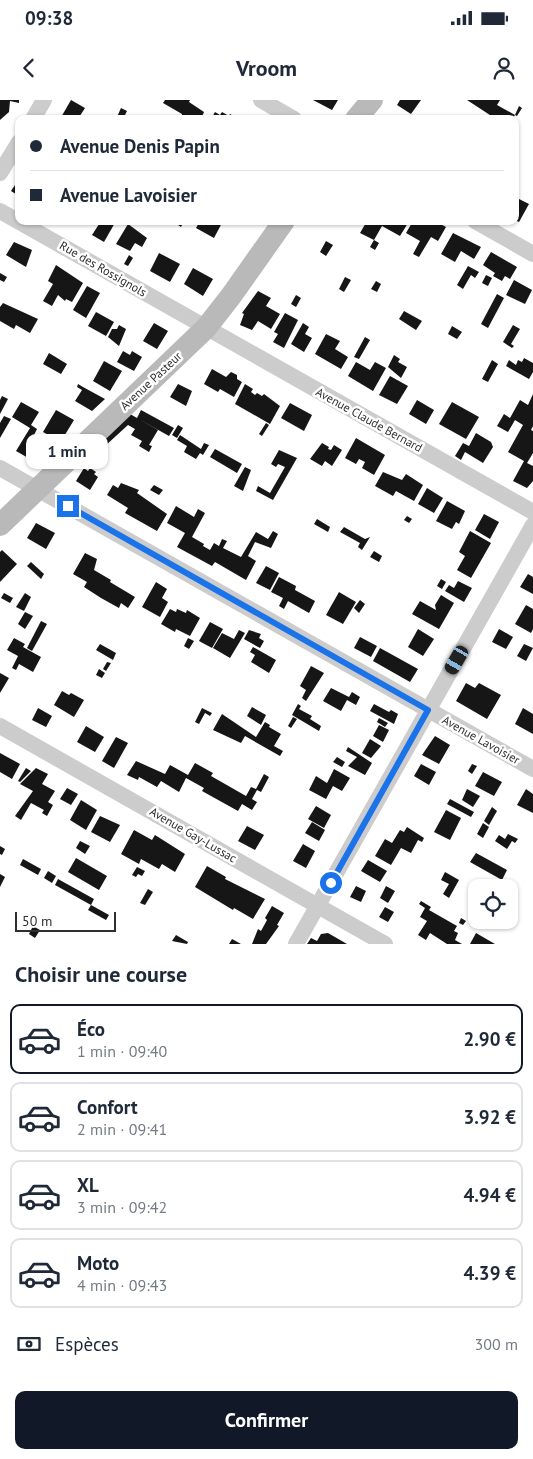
<!DOCTYPE html>
<html lang="fr">
<head>
<meta charset="utf-8">
<style>
	:root { --surface:#fff; --page:#f2f2f3; --text:#1f2937; --muted:#747a83; --line:#e0e1e3; --accent:#111827 }
	body { margin:0; font-family:"PT Sans",sans-serif; background:var(--page); color:var(--text); height:100vh; display:flex; flex-direction:column; font-size:19px; white-space:nowrap }
	* { box-sizing:border-box; margin:0 }
	p { font-size:16px; color:var(--muted) }
	.icon { flex:none; width:28px; height:28px; fill:none; stroke:currentColor; stroke-width:2; stroke-linecap:round; stroke-linejoin:round }
	.map { position:relative; height:844px; overflow:hidden }
	.panel { display:flex; flex-direction:column; background:var(--surface); flex:1 }
	.panel>* { flex:none }
	.banner { position:absolute; left:15px; top:15px; width:504px; height:110px; border-radius:10px; box-shadow:0 1px 4px #0004; display:grid; align-content:center; height:110px; padding:0 15px; background:var(--surface) }
	.tools { position:absolute; left:468px; top:779px; display:grid; gap:10px }
	.tools a { display:grid; place-items:center; width:50px; height:50px; border-radius:10px; background:var(--surface); box-shadow:0 1px 4px #0004; font-size:25px }
	.scale { position:absolute; left:15px; bottom:12px; width:101px; box-sizing:border-box; padding-left:5px; border:2px solid #2f2f2f; border-top:0; font-size:14px; line-height:18px; white-space:nowrap; color:#2f2f2f; -webkit-text-stroke:4px #fff; paint-order:stroke }
	.end { position:absolute; width:22px; height:22px; margin:-11px; border:6px solid #1a73e8; background:#fff; box-shadow:0 0 0 2px #fff }
	.from { border-radius:50% }
	.bubble { position:absolute; height:35px; border-radius:10px; background:var(--surface); box-shadow:0 1px 4px #0004; font-size:16px; font-weight:800; line-height:35px; text-align:center }
	.car { position:absolute; width:15px; height:30px; margin:-15px -8px; border-radius:6px; box-shadow:0 0 4px 1px #0007; background:linear-gradient(#222 24%,#8ab4d8 0 40%,#222 0 76%,#8ab4d8 0 86%,#222 0) }
	.banner b { display:flex; align-items:center; gap:18px; height:48px; font-size:19px }
	.banner b+b { border-top:1px solid var(--line) }
	.banner i { width:12px; height:12px; background:var(--text) }
	ul { padding:0; list-style:none }
	li { display:flex; align-items:center; gap:15px; height:70px; margin:0 10px 8px; padding:0 5px; border:2px solid var(--line); border-radius:10px }
	li div { flex:1 }
	li b { display:block; font-size:19px }
	li em { font-style:normal; font-weight:800 }
	li.current { border-color:var(--accent) }
	li>.icon { width:45px; height:45px; stroke-width:1.5 }
	h2 { padding:0 15px; font-size:22px; line-height:60px }
	.pay { display:flex; align-items:center; gap:12px; height:55px; padding:0 15px; font-size:19px }
	.pay p { margin-inline-start:auto }
	.primary-button { display:flex; gap:10px; margin-top:auto; padding:10px 15px }
	.primary-button a { flex:1; height:58px; border-radius:10px; background:var(--accent); color:#fff; font-size:20px; font-weight:800; line-height:58px; text-align:center }
	.status { display:flex; justify-content:space-between; align-items:center; height:35px; padding:0 25px; background:var(--surface); direction:ltr }
	.status svg { height:14px; fill:currentColor }
	header { display:flex; justify-content:space-between; align-items:center; height:65px; padding:0 15px; background:var(--surface); font-size:22px; font-weight:800 }
	.map>svg:first-child { display:block }
	.building { fill:#161616 }
	.lines { fill:none; stroke-linecap:round; stroke-linejoin:round }
	.street { stroke:#ccc; stroke-width:16 }
	.secondary { stroke:#b9b9b9; stroke-width:22 }
	.route { stroke:#1a73e8; stroke-width:6 }
	.labels { text-anchor:middle; stroke-width:5; stroke-linejoin:round; paint-order:stroke }
	.street-label { font-size:12px; fill:#2f2f2f; stroke:#fff }
</style>
</head>
<body>
<div class="status"><b>09:38</b><svg viewBox="0 0 49 12"><path d="M0 12V9h3v3zM5 12V6h3v6zM10 12V3h3v9zM15 12V0h3v12zM26 1h20v11H26zM47 4h2v5h-2z"/></svg></div>
<header><svg class="icon" aria-label="back" viewBox="0 0 24 24"><path d="M15 5l-7 7 7 7"/></svg>Vroom<svg class="icon" aria-label="person" viewBox="0 0 24 24"><circle cx="12" cy="8" r="4"/><path d="M4 21q1-7 8-7t8 7"/></svg></header>
<div class="map">
<svg width="533" height="844" viewBox="0 0 533 844">
	<rect width="100%" height="100%" fill="#fff"/>
	<!-- building -->
	<g class="building">
		<path d="M0 0H19V3L10 1 9 12 0 20Z"/>
		<path d="M71 0 85 8 78 19H60Z"/>
		<path d="M165 0H190L189 2 204 12 201 19H181L182 14 163 3Z"/>
		<path d="M313 0H338L332 10Z"/>
		<path d="M400 0H421L411 14 397 5Z"/>
		<path d="M467 0H500L497 5 515 15 512 19H496Z"/>
		<path d="M519 6 522 8 517 16 515 15Z"/>
		<path d="M121 8 127 11 123 19H116Z"/>
		<path d="M215 12 220 15 222 12 229 16 230 14 239 19H211Z"/>
		<path d="M19 79V96L11 91Z"/>
		<path d="M515 97 529 104 519 122 515 120Z"/>
		<path d="M101 121H116L104 142 92 135Z"/>
		<path d="M172 121H184L181 127Z"/>
		<path d="M200 121H223L214 138 196 128Z"/>
		<path d="M367 121H405L408 123 400 136 382 126 374 140 379 143 375 150 370 147 374 140 360 133Z"/>
		<path d="M413 121H435L446 127 438 141 431 137 419 157 413 154 420 141 406 133Z"/>
		<path d="M128 124 147 138 142 147 135 143 130 151 116 144Z"/>
		<path d="M453 133 481 147 474 159 461 151 455 162 441 154Z"/>
		<path d="M326 141 333 145 326 156 320 152Z"/>
		<path d="M14 142 32 150 26 167 6 155Z"/>
		<path d="M491 152 517 167 510 179 505 176 502 181 493 176 495 173 483 165Z"/>
		<path d="M159 153 180 164 170 182 150 171Z"/>
		<path d="M129 155 133 158 128 166 124 164Z"/>
		<path d="M56 165 83 183 72 202 66 199 65 201 58 195 52 206 43 201 53 184 48 181Z"/>
		<path d="M468 166 479 172 475 178 471 175 463 189 457 185Z"/>
		<path d="M193 168 213 179 203 196 184 184Z"/>
		<path d="M0 173 7 177 4 182 0 180Z"/>
		<path d="M486 175 492 178 488 186 482 183Z"/>
		<path d="M345 177 351 180 344 192 339 189Z"/>
		<path d="M514 180 532 190 525 204 506 195Z"/>
		<path d="M376 181 381 184 377 192 371 189Z"/>
		<path d="M87 186 100 193 86 218 73 210Z"/>
		<path d="M258 191 271 198 266 206 280 214 271 229 258 221 252 230 240 225 244 214 242 213Z"/>
		<path d="M497 194 504 198 488 228 481 224Z"/>
		<path d="M296 195 301 198 296 207 291 204Z"/>
		<path d="M3 203 38 219 30 233 16 225 14 229 0 221V207Z"/>
		<path d="M404 211 422 221 416 230 399 219Z"/>
		<path d="M96 212 114 222 106 236 88 226Z"/>
		<path d="M285 213 298 220 284 248 273 242 278 234 274 232Z"/>
		<path d="M154 223 168 231 157 249 143 241Z"/>
		<path d="M303 223 309 227 305 234 312 238 304 252 291 244Z"/>
		<path d="M119 225 126 229 119 246 108 237 112 229H117Z"/>
		<path d="M513 225 520 229 511 244 514 246 512 248 503 242Z"/>
		<path d="M452 226 462 232 457 239 448 234Z"/>
		<path d="M326 234 340 241 335 249 348 257 341 269 315 254Z"/>
		<path d="M365 237 370 240 359 259 354 257Z"/>
		<path d="M123 251 130 255 132 251 142 257 134 271 117 262Z"/>
		<path d="M49 253 67 264 61 274 43 264Z"/>
		<path d="M394 255 400 259 398 262 407 267 401 278 388 267Z"/>
		<path d="M524 258 533 263V272L529 279 506 266 509 260 516 265 518 260 522 262Z"/>
		<path d="M492 260 498 264 488 282 482 279Z"/>
		<path d="M104 261 122 271 110 291 93 281Z"/>
		<path d="M356 262 370 270 375 262 386 268 373 291 348 276Z"/>
		<path d="M212 269 226 277 231 272 237 275V279L242 282 234 297 220 289 218 292 204 284Z"/>
		<path d="M390 276 408 286 397 304 379 295Z"/>
		<path d="M78 284 83 287 105 299 92 311 75 301 82 290 77 287Z"/>
		<path d="M178 284 192 291 186 306 170 297Z"/>
		<path d="M245 284 253 289 251 292 255 295 257 293 262 296 264 294 280 306 270 324 235 304Z"/>
		<path d="M533 294V326L531 330 533 331V353L527 363 533 366V381L527 388 513 381 524 361 508 352 523 325 515 320 508 332 497 326 504 314 510 318 520 300 528 305Z"/>
		<path d="M2 296 8 299 0 314V300Z"/>
		<path d="M417 300 434 310 426 324 409 314Z"/>
		<path d="M21 302 39 312 31 325 37 329 33 337 47 345 37 363 16 351 30 328 12 317Z"/>
		<path d="M452 302 479 317 466 339 439 324Z"/>
		<path d="M290 303 312 315 304 331 281 318Z"/>
		<path d="M56 310 74 320 63 338 61 337 59 341 43 332Z"/>
		<path d="M141 310 174 328 169 336 137 318 158 330 149 345 152 346 149 352 139 346 142 341 131 335 135 329 128 325 105 346 101 342 130 314 137 318Z"/>
		<path d="M4 316 11 319 0 338V323Z"/>
		<path d="M266 323 269 325 262 336 259 334Z"/>
		<path d="M178 325 183 328 177 338 172 335Z"/>
		<path d="M476 333 491 342 493 347 483 363 465 352 461 360 455 356 463 343 469 346Z"/>
		<path d="M180 335 201 349 204 343 209 345 203 355 200 353 196 359 184 352 187 346 177 340Z"/>
		<path d="M356 338 385 355 374 375 362 368 365 362 359 359 356 364 345 358Z"/>
		<path d="M322 343 329 347 328 349 331 350 334 345 342 350 332 366 325 361 322 366 310 359Z"/>
		<path d="M215 349 242 364 237 373 210 357Z"/>
		<path d="M279 350 297 358 273 400 256 391 258 386 270 393 285 367 278 364 276 367 271 364Z"/>
		<path d="M245 367 251 370 243 391 234 386Z"/>
		<path d="M84 368 88 371 90 368 96 372 94 374 98 377 90 390 76 381Z"/>
		<path d="M383 372 402 380 406 374 423 385 414 401 396 391 393 396 375 386Z"/>
		<path d="M121 383 139 390 137 393 167 414 157 431 125 413 128 408 107 395 113 385 118 388Z"/>
		<path d="M154 385 163 390 159 395 150 390Z"/>
		<path d="M427 388 443 398 434 413 418 404Z"/>
		<path d="M447 401 465 411 459 424 456 422 452 429 436 421Z"/>
		<path d="M176 406 194 417 198 409 205 413 192 437 204 444 203 446 210 450 214 443 219 446 222 439 227 441 223 448 241 457 256 432 268 439 273 431 278 434 271 448 255 442 248 456 256 461 246 480 215 462 212 466 177 447 185 433 167 423Z"/>
		<path d="M484 414 499 422 490 439 475 430Z"/>
		<path d="M407 416 412 419 409 423 404 420Z"/>
		<path d="M317 419 330 427 328 432 314 424Z"/>
		<path d="M36 423 55 433 46 449 27 438Z"/>
		<path d="M344 427 365 439 370 437 362 450 358 447 360 443 340 432Z"/>
		<path d="M470 431 491 443 471 478 457 470 465 456 459 452Z"/>
		<path d="M2 450 17 464 0 482V452Z"/>
		<path d="M374 451 382 456 379 462 370 457Z"/>
		<path d="M85 453 97 459 94 470 111 480 110 482 135 497 128 508 121 503 119 508 101 498 84 487 87 482 73 474Z"/>
		<path d="M31 462 44 474 41 479 27 466Z"/>
		<path d="M266 466 279 473 270 490 256 483Z"/>
		<path d="M528 474 533 477V494L520 487Z"/>
		<path d="M279 477 296 486 295 490 315 501 309 513 288 501 284 509 279 506 283 498 271 492Z"/>
		<path d="M441 479 446 482 442 489 437 486Z"/>
		<path d="M458 481 472 488 464 502 445 491 449 485 454 488Z"/>
		<path d="M156 482 167 489 162 498 168 502 160 517 142 507Z"/>
		<path d="M339 492 356 502 343 524 326 515Z"/>
		<path d="M4 493 13 498 10 503 1 498Z"/>
		<path d="M25 493 31 497 24 511 16 507Z"/>
		<path d="M441 495 454 503 439 529 412 514 420 501 436 510 435 505Z"/>
		<path d="M360 500 365 504 359 513 354 508Z"/>
		<path d="M526 505 533 509V529L531 533 515 524Z"/>
		<path d="M170 509 176 512 177 509 186 513 187 510 200 518 190 536 176 529 175 532 161 524Z"/>
		<path d="M25 512 33 516 25 529 18 524Z"/>
		<path d="M41 521 47 524 32 551 27 548Z"/>
		<path d="M210 522 223 529 212 548 199 541Z"/>
		<path d="M418 529 434 539 423 556 408 547Z"/>
		<path d="M499 529 513 537 506 549 492 542Z"/>
		<path d="M239 530 245 533 230 558 213 548 222 533 234 539Z"/>
		<path d="M249 530 261 534 259 538 264 541 260 548 244 539Z"/>
		<path d="M360 537 377 546 371 557 354 548Z"/>
		<path d="M14 538 25 544 23 547 41 557 33 572 19 564 16 570 12 568 18 556 7 550Z"/>
		<path d="M188 538 194 541 189 549 184 546Z"/>
		<path d="M100 544 116 553 113 560 96 550Z"/>
		<path d="M524 544 533 548 526 561 517 556Z"/>
		<path d="M253 547 276 560 269 573 251 562 255 555 250 552Z"/>
		<path d="M380 548 418 569 410 582 373 561Z"/>
		<path d="M107 562 111 563 106 571 103 569Z"/>
		<path d="M311 566 324 573 306 601 302 598 306 590 300 586Z"/>
		<path d="M99 569 105 573 102 578 96 575Z"/>
		<path d="M0 573 9 578 0 593Z"/>
		<path d="M466 583 475 588 479 583 501 595 487 619 456 601Z"/>
		<path d="M331 588 349 597 352 592 360 597 356 605 347 600 341 611 323 601Z"/>
		<path d="M62 591 69 595 71 593 84 600 74 617 54 605Z"/>
		<path d="M298 604 301 606 299 609 312 616 310 619 321 626 319 631 292 615Z"/>
		<path d="M374 604 389 612 391 610 398 614 394 624 370 611Z"/>
		<path d="M252 607 266 615 261 625 247 616Z"/>
		<path d="M38 608 52 616 46 627 32 620Z"/>
		<path d="M202 608 212 613 210 616 205 613 199 624 195 622Z"/>
		<path d="M523 608 533 614V634L515 624Z"/>
		<path d="M222 614 256 637 265 622 270 625 269 627 281 634 274 646 283 651 280 656 245 636 241 643 213 630Z"/>
		<path d="M293 617 297 619 291 628 288 626Z"/>
		<path d="M379 618 388 623 385 627 377 622Z"/>
		<path d="M379 625 389 630 383 642 373 636Z"/>
		<path d="M86 626 104 637 95 652 77 642Z"/>
		<path d="M435 636 450 645 439 664 422 655Z"/>
		<path d="M116 637 128 643 114 668 102 661Z"/>
		<path d="M370 639 381 646 371 658 362 653Z"/>
		<path d="M348 647 372 663 365 675 348 666 357 657 346 651Z"/>
		<path d="M0 653 20 664 12 679 0 672Z"/>
		<path d="M337 657 345 662 342 667 333 662Z"/>
		<path d="M136 661 165 674 170 665 188 675 195 663 213 673 211 676 246 696 251 687 256 689 264 674 269 677 261 692 257 690 252 699 257 702 252 710 242 704 238 711 202 691 204 688 186 678 179 692 161 681 157 687 139 677 138 680 127 675Z"/>
		<path d="M421 664 436 672 429 685 414 676Z"/>
		<path d="M472 664 477 666 472 674 468 671Z"/>
		<path d="M26 668 31 671 20 682 18 681Z"/>
		<path d="M36 668 48 674 42 684 55 691 48 702 53 705 47 716 42 713 44 710 31 703 21 720 15 716 33 691 20 684Z"/>
		<path d="M334 669 350 678 342 691 333 686 326 699 309 690 316 676 327 683Z"/>
		<path d="M483 672 502 682 494 696 475 686Z"/>
		<path d="M67 688 78 694 71 705 60 699Z"/>
		<path d="M467 689 480 696 473 707 462 700Z"/>
		<path d="M526 689 533 694V713L517 705Z"/>
		<path d="M450 699 474 712 471 717 447 704Z"/>
		<path d="M81 700 97 710 86 730 70 720Z"/>
		<path d="M316 706 331 715 324 728 308 719Z"/>
		<path d="M492 707 497 711 489 725 484 721Z"/>
		<path d="M446 710 461 718 450 740 434 732Z"/>
		<path d="M100 716 120 725 110 742 91 732Z"/>
		<path d="M312 722 325 730 319 741 305 733Z"/>
		<path d="M483 723 489 727 483 738 477 734Z"/>
		<path d="M247 726 264 735 255 750 238 741Z"/>
		<path d="M407 727 424 738 422 742 418 740 411 753 401 748 391 765 375 756 385 739 392 743 400 730 404 732Z"/>
		<path d="M134 730 152 740 155 735 185 754 175 772 162 764 159 769 141 759 139 764 121 754Z"/>
		<path d="M508 734 518 739 515 743 512 741 507 749 495 741 499 735 505 739Z"/>
		<path d="M80 741 90 746 85 754 76 748Z"/>
		<path d="M303 744 315 751 306 768 293 761Z"/>
		<path d="M0 746 5 749 2 755 0 754Z"/>
		<path d="M476 753 507 770 502 780 470 762Z"/>
		<path d="M76 758 107 776 99 790 68 772Z"/>
		<path d="M23 759 41 769 38 775 20 765Z"/>
		<path d="M368 760 387 771 380 782 361 771Z"/>
		<path d="M207 766 226 777 225 779 265 799 253 819 234 808 233 810 195 787Z"/>
		<path d="M137 767 145 771 142 776 138 774 136 777 132 775Z"/>
		<path d="M48 771 56 776 52 783 44 778Z"/>
		<path d="M445 772 459 780 449 798 443 794 449 784 441 780Z"/>
		<path d="M0 774 5 777 0 787Z"/>
		<path d="M58 779 94 799 91 805 55 785Z"/>
		<path d="M356 786 366 791 361 802 350 797Z"/>
		<path d="M386 786 395 791 388 803 380 798Z"/>
		<path d="M148 789 153 792 145 805 140 803Z"/>
		<path d="M421 801 431 807 429 810 457 826 454 831 458 833 455 840 462 844H447L430 833 426 840 418 835 427 821 420 817 425 808 419 804Z"/>
		<path d="M91 805 109 815 106 820 88 810Z"/>
		<path d="M272 806 284 813 277 825 279 826 266 844H252L258 829 261 831 267 820 265 818Z"/>
		<path d="M385 807 394 812 388 822 379 817Z"/>
		<path d="M461 818 466 821 463 825 459 823Z"/>
		<path d="M33 826 40 830 35 838 29 834Z"/>
		<path d="M328 833 347 844H307L311 838 317 841 321 834Z"/>
		<path d="M476 833 495 844H470Z"/>
		<path d="M176 835 188 842 187 844 172 841Z"/>
		<path d="M232 839 241 844H229Z"/>
	</g>
	<g class="lines">
		<!-- street -->
		<g class="street">
			<path d="M261 0 294 19"/>
			<path d="M33 19 44 0"/>
			<path d="M0 73 19 42"/>
			<path d="M0 111 533 412"/>
			<path d="M475 121 533 154"/>
			<path d="M0 368 533 669"/>
			<path d="M0 626 385 844"/>
			<path d="M296 844 533 425"/>
		</g>
		<!-- secondary -->
		<g class="secondary">
			<path d="M356 19 372 0"/>
			<path d="M0 425 206 228 231 196 284 121"/>
		</g>
	</g>
	<g class="lines">
		<!-- route -->
		<path class="route" d="M68 406 428 610 331 783"/>
	</g>
	<g class="labels">
		<!-- street labels -->
		<g class="street-label">
			<text transform="translate(103 169) rotate(30)" y="4">Rue des Rossignols</text>
			<text transform="translate(151 281) rotate(-43)" y="4">Avenue Pasteur</text>
			<text transform="translate(369 320) rotate(29)" y="4">Avenue Claude Bernard</text>
			<text transform="translate(481 640) rotate(29)" y="4">Avenue Lavoisier</text>
			<text transform="translate(193 735) rotate(30)" y="4">Avenue Gay-Lussac</text>
		</g>
	</g>
</svg>
<div class="tools">
<a><svg class="icon" aria-label="locate" viewBox="0 0 24 24"><circle cx="12" cy="12" r="6"/><path d="M12 2v4M12 18v4M2 12h4M18 12h4"/></svg></a>
</div>
<div class="scale">50 m</div>
<i class="end from" style="left:331px;top:783px"></i>
<i class="end" style="left:68px;top:406px"></i>
<div class="bubble" style="left:26px;top:334px;width:82px">1 min</div>
<i class="car" style="left:457px;top:560px;rotate:210deg"></i>
<div class="banner">
<b><i class="from"></i>Avenue Denis Papin</b>
<b><i></i>Avenue Lavoisier</b>
</div>
</div>
<section class="panel">
<h2>Choisir une course</h2>
<ul>
<li class="current"><svg class="icon" aria-label="car" viewBox="0 0 24 24"><path d="M5 17H2v-5l4-1 3-4h7l3 4 3 1v5h-3M9 17h6M6 11h13"/><circle cx="7" cy="17" r="2"/><circle cx="17" cy="17" r="2"/></svg><div><b>Éco</b><p>1 min · 09:40</p></div><em>2.90 €</em></li>
<li><svg class="icon" aria-label="car" viewBox="0 0 24 24"><path d="M5 17H2v-5l4-1 3-4h7l3 4 3 1v5h-3M9 17h6M6 11h13"/><circle cx="7" cy="17" r="2"/><circle cx="17" cy="17" r="2"/></svg><div><b>Confort</b><p>2 min · 09:41</p></div><em>3.92 €</em></li>
<li><svg class="icon" aria-label="car" viewBox="0 0 24 24"><path d="M5 17H2v-5l4-1 3-4h7l3 4 3 1v5h-3M9 17h6M6 11h13"/><circle cx="7" cy="17" r="2"/><circle cx="17" cy="17" r="2"/></svg><div><b>XL</b><p>3 min · 09:42</p></div><em>4.94 €</em></li>
<li><svg class="icon" aria-label="car" viewBox="0 0 24 24"><path d="M5 17H2v-5l4-1 3-4h7l3 4 3 1v5h-3M9 17h6M6 11h13"/><circle cx="7" cy="17" r="2"/><circle cx="17" cy="17" r="2"/></svg><div><b>Moto</b><p>4 min · 09:43</p></div><em>4.39 €</em></li>
</ul>
<div class="pay"><svg class="icon" aria-label="cash" viewBox="0 0 24 24"><path d="M3 7h18v10H3z"/><circle cx="12" cy="12" r="2"/></svg>Espèces<p>300 m</p></div>
<div class="primary-button"><a>Confirmer</a></div>
</section>
</body>
</html>
